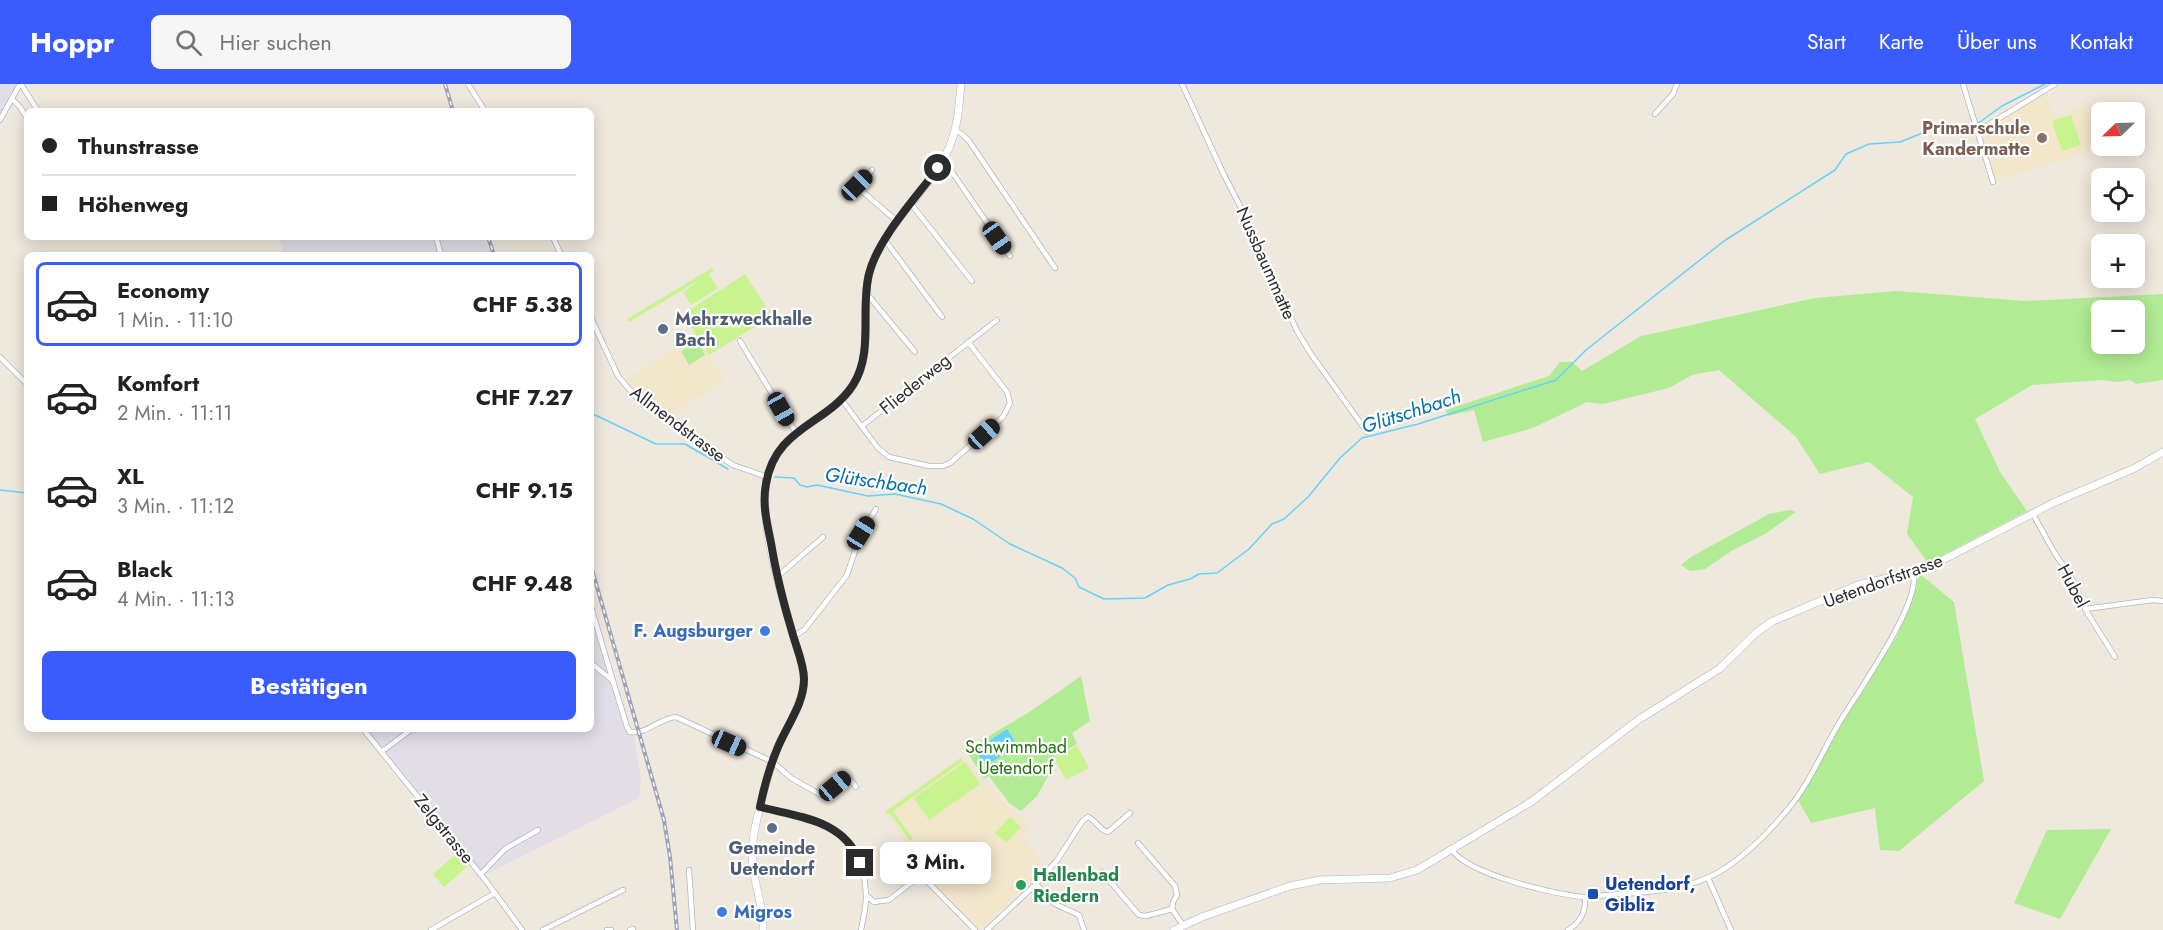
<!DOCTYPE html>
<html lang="de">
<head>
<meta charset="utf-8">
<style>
	:root { --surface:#fff; --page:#f6f6f6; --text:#222; --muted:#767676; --line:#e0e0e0; --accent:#3a5cff }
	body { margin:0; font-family:Jost,sans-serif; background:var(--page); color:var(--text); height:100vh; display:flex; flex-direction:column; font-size:22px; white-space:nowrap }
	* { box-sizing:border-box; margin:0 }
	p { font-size:20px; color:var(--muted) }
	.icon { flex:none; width:33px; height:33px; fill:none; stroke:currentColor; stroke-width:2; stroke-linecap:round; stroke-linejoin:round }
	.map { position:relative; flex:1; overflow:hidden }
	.sheet { position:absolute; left:24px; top:168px; width:570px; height:480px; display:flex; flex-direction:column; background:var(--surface); border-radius:9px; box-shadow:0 3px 15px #0003 }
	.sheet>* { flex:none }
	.hud { position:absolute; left:24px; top:24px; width:570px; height:132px; border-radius:9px; box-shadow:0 3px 15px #0003; display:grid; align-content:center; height:132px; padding:0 18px; background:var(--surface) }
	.needle { width:39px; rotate:247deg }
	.buttons { position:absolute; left:2091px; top:18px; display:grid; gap:12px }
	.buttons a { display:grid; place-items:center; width:54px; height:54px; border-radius:9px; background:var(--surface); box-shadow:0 3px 15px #0003; font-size:30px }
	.end { position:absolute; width:27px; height:27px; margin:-14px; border:8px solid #2c2c2c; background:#fff; box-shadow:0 0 0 3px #fff }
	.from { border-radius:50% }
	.bubble { position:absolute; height:42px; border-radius:9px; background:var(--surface); box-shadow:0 3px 15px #0003; font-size:20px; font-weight:700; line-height:42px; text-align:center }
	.car { position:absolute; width:18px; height:36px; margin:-18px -9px; border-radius:8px; box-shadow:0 0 4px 2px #0007; background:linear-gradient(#222 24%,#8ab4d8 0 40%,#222 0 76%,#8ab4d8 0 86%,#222 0) }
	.hud b { display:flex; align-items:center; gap:21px; height:57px; font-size:22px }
	.hud b+b { border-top:2px solid var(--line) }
	.hud i { width:15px; height:15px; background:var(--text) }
	ul { padding:10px 0 0; list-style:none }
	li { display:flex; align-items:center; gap:18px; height:84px; margin:0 12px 9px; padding:0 6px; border:3px solid transparent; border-radius:9px }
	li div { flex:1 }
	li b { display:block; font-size:22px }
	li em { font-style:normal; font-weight:700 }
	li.on { border-color:var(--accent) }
	li>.icon { width:54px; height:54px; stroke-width:1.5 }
	.primary-button { display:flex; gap:12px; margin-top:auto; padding:12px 18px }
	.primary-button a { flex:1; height:69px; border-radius:9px; background:var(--accent); color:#fff; font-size:24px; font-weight:700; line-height:69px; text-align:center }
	header { display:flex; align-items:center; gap:36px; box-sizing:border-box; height:84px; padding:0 30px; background:var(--accent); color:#fff }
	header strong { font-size:28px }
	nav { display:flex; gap:33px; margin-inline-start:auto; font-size:21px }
	.search { width:420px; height:54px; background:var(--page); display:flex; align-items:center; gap:15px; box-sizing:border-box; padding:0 21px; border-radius:9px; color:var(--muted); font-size:22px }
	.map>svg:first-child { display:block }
	.industrial { fill:#e1dee7 }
	.education { fill:#f2e6cb }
	.green { fill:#b1eb94; fill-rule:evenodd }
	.pitch { fill:#c8f48f }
	.water { fill:#65d2fc }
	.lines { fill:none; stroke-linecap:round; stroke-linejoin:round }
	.stream { stroke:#65d2fc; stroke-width:1.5 }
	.street-casing { stroke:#b1b4c1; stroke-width:6 }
	.secondary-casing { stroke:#b1b4c1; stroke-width:8 }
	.street { stroke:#fff; stroke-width:4.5 }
	.secondary { stroke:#fff; stroke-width:7 }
	.rail-casing { stroke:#9fa2b8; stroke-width:4 }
	.rail { stroke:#fff; stroke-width:1.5; stroke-dasharray:4.5; stroke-linecap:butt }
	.route { stroke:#2c2c2c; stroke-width:8 }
	.education-dot { fill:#8d6e63; stroke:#fff; stroke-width:2 }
	.service-dot { fill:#5c6f8a; stroke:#fff; stroke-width:2 }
	.shop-dot { fill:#3f7fe0; stroke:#fff; stroke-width:2 }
	.leisure-dot { fill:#2e9e5b; stroke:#fff; stroke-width:2 }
	.transit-dot { fill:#1a4fb4; stroke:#fff; stroke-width:2 }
	.labels { text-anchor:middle; stroke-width:4.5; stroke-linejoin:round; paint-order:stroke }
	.education-label { font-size:18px; font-weight:bold; fill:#785e54; stroke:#fff; text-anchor:end }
	.street-label { font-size:18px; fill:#2c2c2c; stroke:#fff }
	.service-label { font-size:18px; font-weight:bold; fill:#4e5e75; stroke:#fff; text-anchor:start }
	.shop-label { font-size:18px; font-weight:bold; fill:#366cbe; stroke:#fff; text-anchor:end }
	.park-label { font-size:18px; fill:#257312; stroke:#fff }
	.leisure-label { font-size:18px; font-weight:bold; fill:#27864d; stroke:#fff; text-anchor:start }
	.transit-label { font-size:18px; font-weight:bold; fill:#164399; stroke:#fff; text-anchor:start }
	.water-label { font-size:20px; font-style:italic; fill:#006fac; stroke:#fff }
</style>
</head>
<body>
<header>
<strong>Hoppr</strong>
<div class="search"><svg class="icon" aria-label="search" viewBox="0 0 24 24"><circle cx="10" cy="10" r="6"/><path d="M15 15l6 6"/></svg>Hier suchen</div>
<nav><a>Start</a><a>Karte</a><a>Über uns</a><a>Kontakt</a></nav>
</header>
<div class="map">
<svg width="2163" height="846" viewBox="0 0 2163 846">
	<rect width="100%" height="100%" fill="#efe8dd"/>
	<!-- industrial -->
	<g class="industrial">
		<path d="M0 0H20L0 36Z"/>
		<path d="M284 153H485L491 171H284L279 155Z"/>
		<path d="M591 517 634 653 641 695 639 714 488 789 481 790 363 645H591Z"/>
	</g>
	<!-- education -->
	<g class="education">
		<path d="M2044 8 2055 35 2089 18 2101 43V61L2074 73 1994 97 1981 47Z"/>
		<path d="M696 250 724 297 668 333 640 312 626 296Z"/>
		<path d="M962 672 1009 724 1031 740 1024 754 1045 782 981 846 924 790 926 779 910 765 884 727Z"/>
	</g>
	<!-- green -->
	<g class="green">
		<path d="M1897 207 2025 217 2163 210V296L2136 300 2130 296 2118 298 2102 296 2032 301 1975 335 2000 388 2027 427 1943 471 1929 480 1907 450 1913 413 1869 378 1820 390 1796 353 1719 286 1692 291 1669 304 1603 320 1587 318 1533 344 1483 358 1474 326 1448 332 1446 326 1549 292 1560 278H1572L1582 287 1641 252 1815 214ZM2102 226H2134V260H2102Z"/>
		<path d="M697 257 705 271 689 281 681 267Z"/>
		<path d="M1790 426 1796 428 1765 450 1733 466 1705 485 1690 487 1681 481 1691 473 1769 430Z"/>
		<path d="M1920 490 1954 518 1984 697 1899 767 1880 766 1875 724 1811 739 1798 716 1837 646 1897 552Z"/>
		<path d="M1081 592 1090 637 1072 649 1077 660 1048 677 1051 687 1037 712 1021 727 1009 719 989 692 984 695 966 666 1031 627Z"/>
		<path d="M2111 745 2060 835 2014 819 2047 746Z"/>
	</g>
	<!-- pitch -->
	<g class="pitch">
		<path d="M2071 31 2081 61 2062 67 2052 37Z"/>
		<path d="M712 184 714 187 709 190 718 204 691 221 683 208 701 195 629 238 627 235Z"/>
		<path d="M745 190 772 232 709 271 683 230Z"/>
		<path d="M1077 662 1089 684 1066 696 1054 674Z"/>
		<path d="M961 674 963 677 893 727 913 755 910 757 890 729 887 731 885 728Z"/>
		<path d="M965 678 980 700 929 736 914 714Z"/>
		<path d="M1010 733 1021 743 1006 759 995 749Z"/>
		<path d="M457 769 468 782 444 803 433 790Z"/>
	</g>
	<!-- water -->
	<path class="water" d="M1007 645 1017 661 986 682 975 666Z"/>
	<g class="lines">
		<!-- stream -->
		<g class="stream">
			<path d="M591 329 656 360H685L728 385"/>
			<path d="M775 393 794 394 800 401 807 403 817 401 868 412 895 410 941 420 973 435 1010 460 1062 484 1075 494 1079 503 1104 515 1145 514 1168 501 1190 495 1199 490 1217 489 1249 465 1272 440 1284 435 1308 413 1340 374 1362 354 1418 340 1556 296 1586 266 1724 157 1835 86 1846 70 1869 60 1900 58 1943 41 1958 43 1980 38 2002 22 2045 0"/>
			<path d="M0 406 27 409"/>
		</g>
		<!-- street casing -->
		<g class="street-casing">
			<g id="street">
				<path d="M21 0 38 27"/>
				<path d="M468 0 485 27"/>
				<path d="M1182 0 1224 91 1249 139 1297 247 1311 270 1367 348"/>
				<path d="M1963 0 1993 98"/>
				<path d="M12 15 20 23 27 34"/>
				<path d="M1655 30 1673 10 1677 0"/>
				<path d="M0 36 20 0"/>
				<path d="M955 46 962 50 969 57 1055 184"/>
				<path d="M1978 47 2055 0"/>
				<path d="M943 75 1010 172"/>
				<path d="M872 86 857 103 898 138"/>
				<path d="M911 120 972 197"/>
				<path d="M436 153 441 171"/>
				<path d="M553 153 561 171"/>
				<path d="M885 156 942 233"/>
				<path d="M867 210 915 268"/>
				<path d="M591 234 618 292 636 313 684 349 733 381 767 393"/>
				<path d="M740 257 796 349"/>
				<path d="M0 273 27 300"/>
				<path d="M841 315 878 364 889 373 929 382H943L950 379 1003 333 1010 319 1007 308 968 258"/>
				<path d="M862 342 997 236"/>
				<path d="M2033 430 2054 468 2072 495 2088 530 2115 573"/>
				<path d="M777 493 823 453"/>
				<path d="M591 523 613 597"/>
				<path d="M2085 525 2153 516 2163 517"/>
				<path d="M793 553 804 546 847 491 861 449 876 425"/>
				<path d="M591 579 613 597 627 643 630 648C646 651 660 634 676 633L773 678 791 694 821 711H824L846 693H848L856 703"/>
				<path d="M363 645 486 797 522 846"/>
				<path d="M381 668 412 645"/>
				<path d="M760 723C815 736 862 741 866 809 867 821 863 834 861 846"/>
				<path d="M1138 759 1175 802 1177 811 1173 818 1172 825 1183 841"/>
				<path d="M1452 766C1468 790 1555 811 1585 813 1628 808 1680 811 1719 788 1746 772 1769 748 1789 724 1809 700 1822 668 1838 641 1854 613 1923 518 1913 488"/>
				<path d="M689 786 693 846"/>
				<path d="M1102 788 1139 831 1146 832 1172 825"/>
				<path d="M481 790 505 765 538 746"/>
				<path d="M1708 794 1731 846"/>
				<path d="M1036 800 1055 820 1079 831 1084 846"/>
				<path d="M866 811 874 818 889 816 921 791 975 846"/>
				<path d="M431 846 495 809"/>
				<path d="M543 846 623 806"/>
				<path d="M607 846H611"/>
				<path d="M630 846 633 845"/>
				<path d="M987 846 1036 800 1058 775 1083 736 1088 733C1096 736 1099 746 1108 748L1130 729"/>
				<path d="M1568 846C1581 838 1586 828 1585 813"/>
			</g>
		</g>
		<!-- secondary casing -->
		<g class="secondary-casing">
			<g id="secondary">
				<path d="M763 846C764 824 755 804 753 782 750 760 756 739 761 718 766 699 771 678 779 660 788 640 804 619 804 596 804 581 797 565 793 551 781 510 755 426 769 387 786 340 833 336 855 298 875 263 858 217 872 180 889 136 930 106 949 64 958 44 959 21 961 0"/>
				<path d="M1174 846 1202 833 1290 802 1320 796 1390 794 1417 786 1531 718 1638 636 1719 585 1757 548 1773 537 1858 501 1913 488 1937 479 2053 419 2135 384 2163 368"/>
			</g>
		</g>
		<!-- street -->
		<use href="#street" class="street"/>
		<!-- secondary -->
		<use href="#secondary" class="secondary"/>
		<!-- rail casing -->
		<g class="rail-casing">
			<g id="rail">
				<path d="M445 0 453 27"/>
				<path d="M488 153 494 171"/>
				<path d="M591 482 664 736 670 773 677 846"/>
			</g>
		</g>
		<!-- rail -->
		<use href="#rail" class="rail"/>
	</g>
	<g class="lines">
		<!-- route -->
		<path class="route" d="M860 779C845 736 799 733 760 723 764 703 770 682 778 663 787 641 804 620 804 595 804 581 797 565 793 551 784 521 776 490 771 459 767 439 762 420 766 400 775 343 827 341 853 301 874 268 860 226 869 190 878 154 916 114 938 84"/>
	</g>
	<!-- markers -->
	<circle class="education-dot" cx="2042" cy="54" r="6"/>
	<g class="service-dot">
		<circle cx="663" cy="245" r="6"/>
		<circle cx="772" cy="744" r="6"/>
	</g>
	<g class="shop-dot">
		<circle cx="765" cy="547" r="6"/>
		<circle cx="722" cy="828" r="6"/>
	</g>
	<circle class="leisure-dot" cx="1021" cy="801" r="6"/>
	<rect class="transit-dot" x="1587" y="804" width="12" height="12" rx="3"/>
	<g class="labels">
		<!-- education labels -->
		<g class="education-label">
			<text x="2030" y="50">Primarschule<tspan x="2030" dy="21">Kandermatte</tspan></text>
		</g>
		<!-- street labels -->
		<g class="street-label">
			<text transform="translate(1266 179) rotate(66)" y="6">Nussbaummatte</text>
			<text transform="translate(915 300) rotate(-39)" y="6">Fliederweg</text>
			<text transform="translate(678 340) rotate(37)" y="6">Allmendstrasse</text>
			<text transform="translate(1883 497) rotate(-20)" y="6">Uetendorfstrasse</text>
			<text transform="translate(2073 502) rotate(62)" y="6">Hubel</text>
			<text transform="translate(444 745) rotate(51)" y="6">Zelgstrasse</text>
		</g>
		<!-- service labels -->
		<g class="service-label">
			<text x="675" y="241">Mehrzweckhalle<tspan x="675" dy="21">Bach</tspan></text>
			<text x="772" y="770" text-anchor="middle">Gemeinde<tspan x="772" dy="21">Uetendorf</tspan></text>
		</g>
		<!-- shop labels -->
		<g class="shop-label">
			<text x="753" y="553">F. Augsburger</text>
			<text x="734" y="834" text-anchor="start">Migros</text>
		</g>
		<!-- park labels -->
		<g class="park-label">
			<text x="1016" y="669">Schwimmbad<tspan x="1016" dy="21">Uetendorf</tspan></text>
		</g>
		<!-- leisure labels -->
		<g class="leisure-label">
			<text x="1033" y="797">Hallenbad<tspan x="1033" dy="21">Riedern</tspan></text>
		</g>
		<!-- transit labels -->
		<g class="transit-label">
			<text x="1605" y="806">Uetendorf,<tspan x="1605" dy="21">Gibliz</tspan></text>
		</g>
		<!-- water labels -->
		<g class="water-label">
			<text transform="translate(1411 327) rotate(-18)" y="7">Glütschbach</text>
			<text transform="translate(876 397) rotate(8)" y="7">Glütschbach</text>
		</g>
	</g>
</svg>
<div class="buttons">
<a><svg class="needle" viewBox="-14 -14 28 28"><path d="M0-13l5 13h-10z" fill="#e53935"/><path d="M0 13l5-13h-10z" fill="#767676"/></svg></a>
<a><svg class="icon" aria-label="locate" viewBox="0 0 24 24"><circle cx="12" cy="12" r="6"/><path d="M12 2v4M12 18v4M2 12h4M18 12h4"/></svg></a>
<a>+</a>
<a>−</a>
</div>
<i class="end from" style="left:938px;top:84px"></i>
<i class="end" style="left:860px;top:779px"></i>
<div class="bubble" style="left:880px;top:758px;width:111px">3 Min.</div>
<i class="car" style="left:857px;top:101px;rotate:45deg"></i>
<i class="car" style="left:997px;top:154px;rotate:145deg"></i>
<i class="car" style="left:781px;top:325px;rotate:151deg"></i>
<i class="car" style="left:984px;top:350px;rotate:48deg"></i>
<i class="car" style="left:861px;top:449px;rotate:32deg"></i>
<i class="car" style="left:729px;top:659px;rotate:114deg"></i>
<i class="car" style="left:835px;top:702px;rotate:50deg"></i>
<div class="hud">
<b><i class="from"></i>Thunstrasse</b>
<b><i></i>Höhenweg</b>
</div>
<section class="sheet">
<ul>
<li class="on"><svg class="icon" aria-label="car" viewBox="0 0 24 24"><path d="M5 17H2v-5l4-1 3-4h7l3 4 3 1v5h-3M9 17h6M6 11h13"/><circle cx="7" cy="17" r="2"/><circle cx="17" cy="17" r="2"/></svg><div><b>Economy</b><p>1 Min. · 11:10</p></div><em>CHF 5.38</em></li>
<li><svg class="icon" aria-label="car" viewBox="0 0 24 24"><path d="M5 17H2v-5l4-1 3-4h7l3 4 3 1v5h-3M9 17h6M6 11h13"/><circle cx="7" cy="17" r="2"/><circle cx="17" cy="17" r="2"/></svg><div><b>Komfort</b><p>2 Min. · 11:11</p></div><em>CHF 7.27</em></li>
<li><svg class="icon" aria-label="car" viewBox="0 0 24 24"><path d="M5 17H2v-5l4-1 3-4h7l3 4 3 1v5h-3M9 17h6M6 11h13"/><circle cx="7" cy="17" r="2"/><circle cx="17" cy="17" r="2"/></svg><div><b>XL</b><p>3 Min. · 11:12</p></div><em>CHF 9.15</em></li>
<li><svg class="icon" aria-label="car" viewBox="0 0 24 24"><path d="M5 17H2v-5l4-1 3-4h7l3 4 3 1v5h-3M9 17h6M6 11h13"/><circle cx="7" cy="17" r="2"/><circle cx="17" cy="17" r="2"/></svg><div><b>Black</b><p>4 Min. · 11:13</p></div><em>CHF 9.48</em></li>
</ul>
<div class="primary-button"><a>Bestätigen</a></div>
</section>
</div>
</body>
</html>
